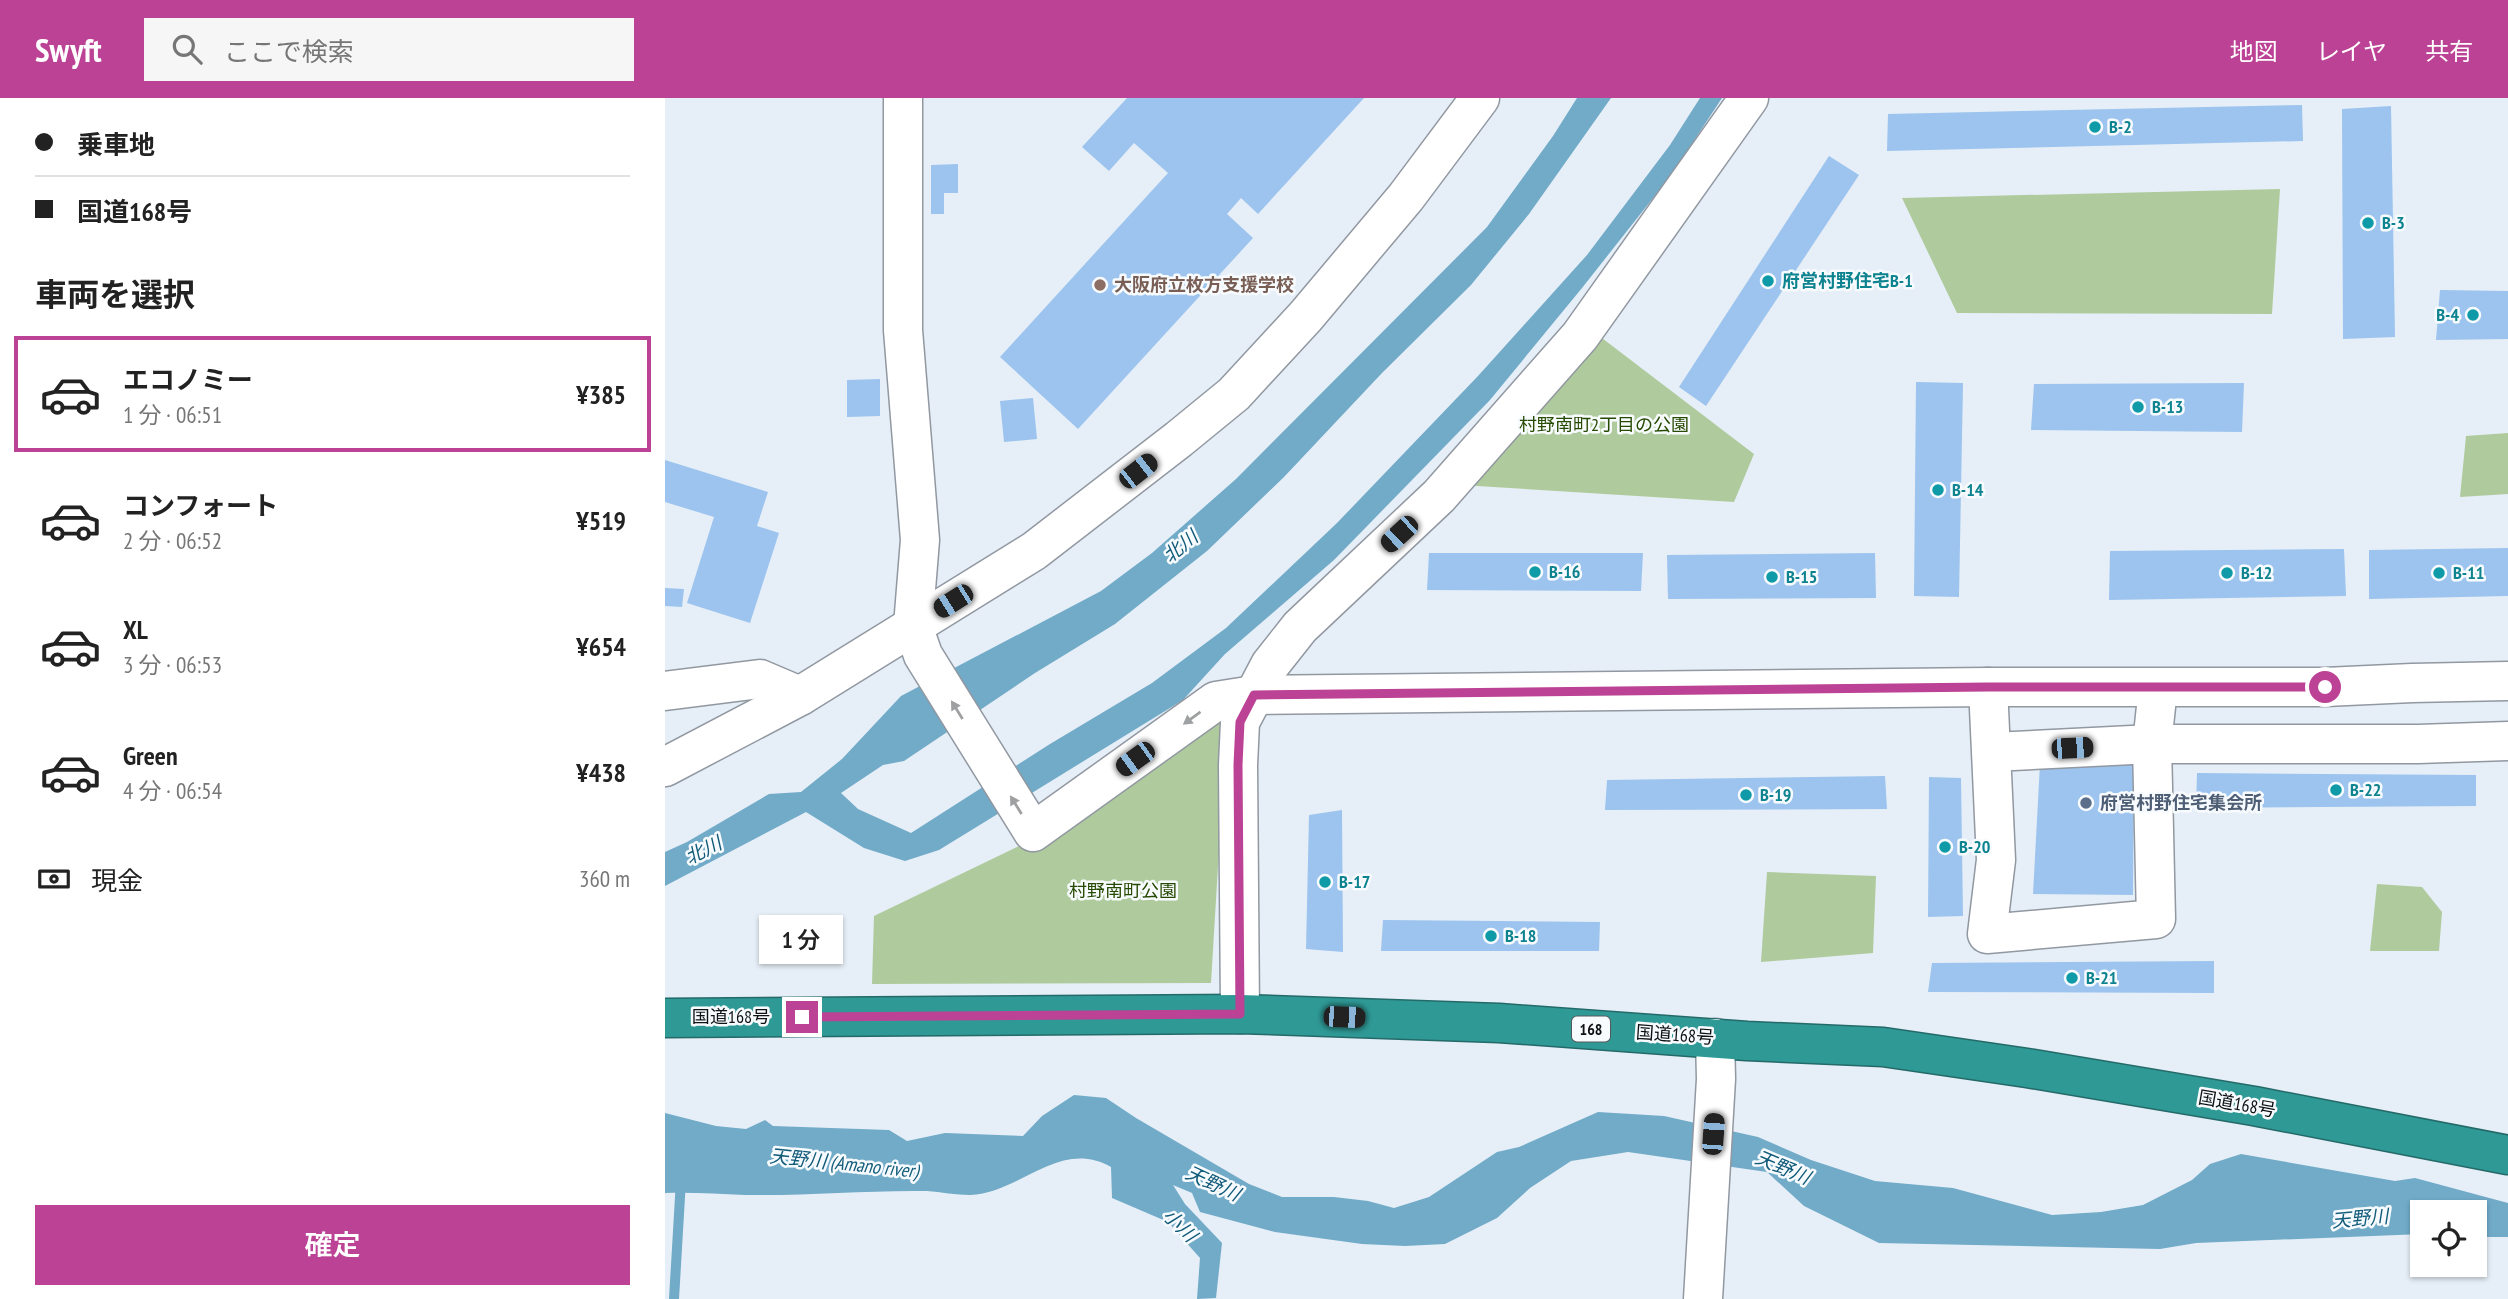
<!DOCTYPE html>
<html lang="ja">
<head>
<meta charset="utf-8">
<style>
	:root { --surface:#fff; --page:#f6f6f6; --text:#222; --muted:#767676; --line:#e0e0e0; --accent:#bc4295 }
	body { margin:0; font-family:"PT Sans Narrow","Noto Sans JP",sans-serif; background:var(--page); color:var(--text); height:100vh; display:flex; flex-direction:column; font-size:26px; white-space:nowrap }
	* { box-sizing:border-box; margin:0 }
	p { font-size:23px; color:var(--muted) }
	.icon { flex:none; width:38px; height:38px; fill:none; stroke:currentColor; stroke-width:2; stroke-linecap:round; stroke-linejoin:round }
	.map { position:relative; flex:1; overflow:hidden }
	.panel { display:flex; flex-direction:column; background:var(--surface); width:665px }
	.panel>* { flex:none }
	.banner { display:grid; align-content:center; height:154px; padding:0 35px; background:var(--surface) }
	.buttons { position:absolute; left:1745px; top:1102px; display:grid; gap:14px }
	.buttons a { display:grid; place-items:center; width:77px; height:77px; border-radius:0px; background:var(--surface); box-shadow:0 2px 5px #0004; font-size:35px }
	.end { position:absolute; width:32px; height:32px; margin:-16px; border:9px solid #bc4295; background:#fff; box-shadow:0 0 0 4px #fff }
	.from { border-radius:50% }
	.bubble { position:absolute; height:49px; border-radius:0px; background:var(--surface); box-shadow:0 2px 5px #0004; font-size:23px; font-weight:600; line-height:49px; text-align:center }
	.car { position:absolute; width:21px; height:42px; margin:-21px -10px; border-radius:9px; box-shadow:0 0 5px 2px #0007; background:linear-gradient(#222 24%,#8ab4d8 0 40%,#222 0 76%,#8ab4d8 0 86%,#222 0) }
	.banner b { display:flex; align-items:center; gap:24px; height:66px; font-size:26px }
	.banner b+b { border-top:2px solid var(--line) }
	.banner i { width:18px; height:18px; background:var(--text) }
	ul { padding:0; list-style:none }
	li { display:flex; align-items:center; gap:21px; height:116px; margin:0 14px 10px; padding:0 21px; border:4px solid transparent; border-radius:0px }
	li div { flex:1 }
	li b { display:block; font-size:26px }
	li em { font-style:normal; font-weight:600 }
	li.on { border-color:var(--accent) }
	li>.icon { width:63px; height:63px; stroke-width:1.5 }
	h2 { padding:0 35px; font-size:32px; line-height:84px }
	.pay { display:flex; align-items:center; gap:18px; height:77px; padding:0 35px; font-size:26px }
	.pay p { margin-inline-start:auto }
	.button { display:flex; gap:14px; margin-top:auto; padding:14px 35px }
	.button a { flex:1; height:80px; border-radius:0px; background:var(--accent); color:#fff; font-size:28px; font-weight:600; line-height:80px; text-align:center }
	header { display:flex; align-items:center; gap:42px; box-sizing:border-box; height:98px; padding:0 35px; background:var(--accent); color:#fff }
	header strong { font-size:33px }
	nav { display:flex; gap:38px; margin-inline-start:auto; font-size:24px }
	.search { width:490px; height:63px; background:var(--page); display:flex; align-items:center; gap:18px; box-sizing:border-box; padding:0 24px; border-radius:0px; color:var(--muted); font-size:26px }
	main { display:flex; flex:1; min-height:0 }
	.map>svg:first-child { display:block }
	.green { fill:#afcb9d }
	.water { fill:#71abc8 }
	.lines { fill:none; stroke-linecap:round; stroke-linejoin:round }
	.stream { stroke:#71abc8; stroke-width:10 }
	.building { fill:#9cc4ee }
	.street-casing { stroke:#9198a1; stroke-width:41 }
	.secondary-casing { stroke:#9198a1; stroke-width:41 }
	.highway-casing { stroke:#246a69; stroke-width:41 }
	.street { stroke:#fff; stroke-width:38 }
	.secondary { stroke:#fff; stroke-width:38 }
	.highway { stroke:#2f9996; stroke-width:38 }
	.oneway { fill:#9fa0a1 }
	.route { stroke:#bc4295; stroke-width:9 }
	.culture-dot { fill:#0f9aa8; stroke:#f8fbfe; stroke-width:2.5 }
	.education-dot { fill:#8d6e63; stroke:#f8fbfe; stroke-width:2.5 }
	.service-dot { fill:#5c6f8a; stroke:#f8fbfe; stroke-width:2.5 }
	.labels { text-anchor:middle; stroke-width:5; stroke-linejoin:round; paint-order:stroke }
	.shield { fill:#f8fbfe; stroke:#55585b; stroke-width:2 }
	.shield-label { font-size:16px; font-weight:bold; fill:#0f1215 }
	.culture-label { font-size:18px; font-weight:bold; fill:#0d838f; stroke:#f8fbfe; text-anchor:start }
	.education-label { font-size:18px; font-weight:bold; fill:#785e54; stroke:#f8fbfe; text-anchor:start }
	.park-label { font-size:18px; fill:#264a00; stroke:#f8fbfe }
	.service-label { font-size:18px; font-weight:bold; fill:#4e5e75; stroke:#f8fbfe; text-anchor:start }
	.street-label { font-size:18px; fill:#0f1215; stroke:#f8fbfe }
	.water-label { font-size:19px; font-style:italic; fill:#125c7a; stroke:#f8fbfe }
</style>
</head>
<body>
<header>
<strong>Swyft</strong>
<div class="search"><svg class="icon" aria-label="search" viewBox="0 0 24 24"><circle cx="10" cy="10" r="6"/><path d="M15 15l6 6"/></svg>ここで検索</div>
<nav><a>地図</a><a>レイヤ</a><a>共有</a></nav>
</header>
<main>
<section class="panel">
<div class="banner">
<b><i class="from"></i>乗車地</b>
<b><i></i>国道168号</b>
</div>
<h2>車両を選択</h2>
<ul>
<li class="on"><svg class="icon" aria-label="car" viewBox="0 0 24 24"><path d="M5 17H2v-5l4-1 3-4h7l3 4 3 1v5h-3M9 17h6M6 11h13"/><circle cx="7" cy="17" r="2"/><circle cx="17" cy="17" r="2"/></svg><div><b>エコノミー</b><p>1 分 · 06:51</p></div><em>¥385</em></li>
<li><svg class="icon" aria-label="car" viewBox="0 0 24 24"><path d="M5 17H2v-5l4-1 3-4h7l3 4 3 1v5h-3M9 17h6M6 11h13"/><circle cx="7" cy="17" r="2"/><circle cx="17" cy="17" r="2"/></svg><div><b>コンフォート</b><p>2 分 · 06:52</p></div><em>¥519</em></li>
<li><svg class="icon" aria-label="car" viewBox="0 0 24 24"><path d="M5 17H2v-5l4-1 3-4h7l3 4 3 1v5h-3M9 17h6M6 11h13"/><circle cx="7" cy="17" r="2"/><circle cx="17" cy="17" r="2"/></svg><div><b>XL</b><p>3 分 · 06:53</p></div><em>¥654</em></li>
<li><svg class="icon" aria-label="car" viewBox="0 0 24 24"><path d="M5 17H2v-5l4-1 3-4h7l3 4 3 1v5h-3M9 17h6M6 11h13"/><circle cx="7" cy="17" r="2"/><circle cx="17" cy="17" r="2"/></svg><div><b>Green</b><p>4 分 · 06:54</p></div><em>¥438</em></li>
</ul>
<div class="pay"><svg class="icon" aria-label="cash" viewBox="0 0 24 24"><path d="M3 7h18v10H3z"/><circle cx="12" cy="12" r="2"/></svg>現金<p>360 m</p></div>
<div class="button"><a>確定</a></div>
</section>
<div class="map">
<svg width="1843" height="1201" viewBox="0 0 1843 1201">
	<rect width="100%" height="100%" fill="#e6eef7"/>
	<!-- green -->
	<g class="green">
		<path d="M1615 91 1607 216 1292 215 1237 100Z"/>
		<path d="M929 234 1089 356 1069 404 796 387Z"/>
		<path d="M1843 335V396L1795 399 1801 338Z"/>
		<path d="M562 619 546 885 207 886 209 818 356 747Z"/>
		<path d="M1102 774 1211 778 1208 855 1096 864Z"/>
		<path d="M1712 786 1757 789 1777 814 1774 853H1705Z"/>
	</g>
	<!-- water -->
	<g class="water">
		<path d="M912 0H946L864 116 806 187 717 275 619 379 542 453 450 526 370 575 239 663 218 667 176 695 193 711 246 735 385 646 487 585 561 530 672 425 813 278 922 157 1005 47 1035 0H1057L1007 76 917 190 825 302 669 462 560 556 518 602 274 752 240 763 199 750 141 714 0 788V754L22 744 104 696 136 694 177 661 236 598 436 493 487 455 571 381 822 129 888 38Z"/>
		<path d="M409 997 441 1000 471 1020 584 1086 617 1099H669L703 1103 729 1110 764 1099 832 1054 854 1049 933 1014 999 1018 1093 1039 1146 1062 1210 1083 1288 1090 1387 1117 1436 1114 1478 1107 1527 1082 1545 1066 1576 1056 1730 1083 1750 1080 1843 1105V1139H1810V1115H1757V1136L1531 1145 1495 1151 1214 1145 1139 1108 1102 1074 963 1054 906 1063 865 1090 832 1120 780 1146 740 1148 697 1146 610 1134 535 1114 527 1095 508 1087 520 1106 557 1145 551 1200 532 1201 535 1160 503 1124 447 1100 446 1069C394 1040 356 1095 305 1097 291 1097 276 1094 262 1093 202 1092 141 1098 80 1097 53 1096 27 1094 0 1095V1015L51 1028 81 1031 100 1022 108 1028 224 1032 242 1043 280 1035 358 1038 377 1018Z"/>
	</g>
	<g class="lines">
		<!-- stream -->
		<path class="stream" d="M9 1201 16 1082"/>
	</g>
	<!-- building -->
	<g class="building">
		<path d="M462 0H699L593 116 576 100 562 116 588 140 413 331 335 259 503 75 469 45 444 73 417 49Z"/>
		<path d="M1637 7 1638 43 1222 53 1223 16Z"/>
		<path d="M1726 8 1730 239 1678 241 1677 11Z"/>
		<path d="M1164 58 1194 77 1041 308 1014 289Z"/>
		<path d="M293 66V95H279V116H266V67Z"/>
		<path d="M1775 192 1843 193V241L1771 242Z"/>
		<path d="M215 281V318L182 319V282Z"/>
		<path d="M1251 284 1298 285 1294 499 1249 498Z"/>
		<path d="M1579 285 1577 334 1366 332 1369 286Z"/>
		<path d="M368 300 372 341 339 344 335 303Z"/>
		<path d="M0 362 103 394 92 428 114 435 85 525 22 505 49 419 0 404Z"/>
		<path d="M1843 450V498L1704 501V452Z"/>
		<path d="M1679 451 1681 498 1444 502 1445 453Z"/>
		<path d="M764 455H978L976 493 762 492Z"/>
		<path d="M1210 455 1211 500 1003 501 1002 457Z"/>
		<path d="M0 490 19 491 17 509 0 508Z"/>
		<path d="M1469 662 1468 797 1368 796 1375 666Z"/>
		<path d="M1532 675 1811 677V708L1531 710Z"/>
		<path d="M1220 678 1222 711 940 712 942 682Z"/>
		<path d="M1264 679 1296 680 1298 818 1263 819Z"/>
		<path d="M677 712 678 854 641 851 644 717Z"/>
		<path d="M718 822 935 824 934 853H716Z"/>
		<path d="M1549 863V895L1263 894 1267 865Z"/>
	</g>
	<g class="lines">
		<!-- street casing -->
		<g class="street-casing">
			<g id="street">
				<path d="M238 0V232L255 442 248 528 258 557 368 734 551 603 589 597"/>
				<path d="M1323 589 1331 762 1322 836 1491 821 1487 646 1328 654"/>
				<path d="M1493 590 1487 646H1753L1843 643"/>
				<path d="M0 593 95 581 135 598"/>
				<path d="M0 669 135 598 369 453 514 341 569 296 641 218 741 99 815 0"/>
				<path d="M575 916 573 667 575 624 605 567 635 529 774 398 915 238 1084 0"/>
				<path d="M1038 1201 1051 981 1050 940"/>
			</g>
		</g>
		<!-- secondary casing -->
		<g class="secondary-casing">
			<path id="secondary" d="M589 597 1323 589H1660L1747 585 1843 583"/>
		</g>
		<!-- highway casing -->
		<g class="highway-casing">
			<path id="highway" d="M0 920 575 916 834 925 1082 943 1218 949 1362 970 1589 1008 1843 1057"/>
		</g>
		<!-- street -->
		<use href="#street" class="street"/>
		<!-- secondary -->
		<use href="#secondary" class="secondary"/>
		<!-- highway -->
		<use href="#highway" class="highway"/>
	</g>
	<!-- one-way arrows -->
	<defs><path id="oneway-solid" d="M-6-.8H1V-3.2L6.5 0L1 3.2V.8H-6Z" transform="scale(1.75)"/></defs>
	<g class="oneway">
		<use href="#oneway-solid" transform="translate(292 612) rotate(-122)"/>
		<use href="#oneway-solid" transform="translate(527 620) rotate(144)"/>
		<use href="#oneway-solid" transform="translate(351 707) rotate(-122)"/>
	</g>
	<g class="lines">
		<!-- route -->
		<path class="route" d="M137 919 575 916 573 667 575 624 589 597 1323 589H1660"/>
	</g>
	<!-- markers -->
	<g class="culture-dot">
		<circle cx="1430" cy="29" r="7"/>
		<circle cx="1703" cy="125" r="7"/>
		<circle cx="1103" cy="183" r="7"/>
		<circle cx="1808" cy="217" r="7"/>
		<circle cx="1473" cy="309" r="7"/>
		<circle cx="1273" cy="392" r="7"/>
		<circle cx="870" cy="474" r="7"/>
		<circle cx="1562" cy="475" r="7"/>
		<circle cx="1774" cy="475" r="7"/>
		<circle cx="1107" cy="479" r="7"/>
		<circle cx="1671" cy="692" r="7"/>
		<circle cx="1081" cy="697" r="7"/>
		<circle cx="1280" cy="749" r="7"/>
		<circle cx="660" cy="784" r="7"/>
		<circle cx="826" cy="838" r="7"/>
		<circle cx="1407" cy="880" r="7"/>
	</g>
	<circle class="education-dot" cx="435" cy="187" r="7"/>
	<circle class="service-dot" cx="1421" cy="705" r="7"/>
	<g class="labels">
		<!-- shield labels -->
		<rect class="shield" x="907" y="918.5" width="38" height="25" rx="5"/>
		<g class="shield-label">
			<text x="926" y="937">168</text>
		</g>
		<!-- culture labels -->
		<g class="culture-label">
			<text x="1444" y="35">B-2</text>
			<text x="1717" y="131">B-3</text>
			<text x="1117" y="189">府営村野住宅B-1</text>
			<text x="1794" y="223" text-anchor="end">B-4</text>
			<text x="1487" y="315">B-13</text>
			<text x="1287" y="398">B-14</text>
			<text x="884" y="480">B-16</text>
			<text x="1576" y="481">B-12</text>
			<text x="1788" y="481">B-11</text>
			<text x="1121" y="485">B-15</text>
			<text x="1685" y="698">B-22</text>
			<text x="1095" y="703">B-19</text>
			<text x="1294" y="755">B-20</text>
			<text x="674" y="790">B-17</text>
			<text x="840" y="844">B-18</text>
			<text x="1421" y="886">B-21</text>
		</g>
		<!-- education labels -->
		<g class="education-label">
			<text x="449" y="193">大阪府立枚方支援学校</text>
		</g>
		<!-- park labels -->
		<g class="park-label">
			<text x="939" y="333">村野南町2丁目の公園</text>
			<text x="458" y="799">村野南町公園</text>
		</g>
		<!-- service labels -->
		<g class="service-label">
			<text x="1435" y="711">府営村野住宅集会所</text>
		</g>
		<!-- street labels -->
		<g class="street-label">
			<text x="66" y="925">国道168号</text>
			<text transform="translate(1010 937) rotate(4)" y="6">国道168号</text>
			<text transform="translate(1572 1006) rotate(10)" y="6">国道168号</text>
		</g>
		<!-- water labels -->
		<g class="water-label">
			<text transform="translate(515 448) rotate(-39)" y="7">北川</text>
			<text transform="translate(38 752) rotate(-27)" y="7">北川</text>
			<text transform="translate(179 1065) rotate(6)" y="7">天野川 (Amano river)</text>
			<text transform="translate(1118 1069) rotate(23)" y="7">天野川</text>
			<text transform="translate(548 1085) rotate(25)" y="7">天野川</text>
			<text transform="translate(1695 1120) rotate(-5)" y="7">天野川</text>
			<text transform="translate(515 1127) rotate(44)" y="7">小川</text>
		</g>
	</g>
</svg>
<div class="buttons">
<a><svg class="icon" aria-label="locate" viewBox="0 0 24 24"><circle cx="12" cy="12" r="6"/><path d="M12 2v4M12 18v4M2 12h4M18 12h4"/></svg></a>
</div>
<i class="end from" style="left:1660px;top:589px"></i>
<i class="end" style="left:137px;top:919px"></i>
<div class="bubble" style="left:94px;top:817px;width:84px">1 分</div>
<i class="car" style="left:473px;top:373px;rotate:52deg"></i>
<i class="car" style="left:734px;top:436px;rotate:227deg"></i>
<i class="car" style="left:288px;top:503px;rotate:238deg"></i>
<i class="car" style="left:1407px;top:650px;rotate:87deg"></i>
<i class="car" style="left:470px;top:661px;rotate:234deg"></i>
<i class="car" style="left:679px;top:919px;rotate:92deg"></i>
<i class="car" style="left:1048px;top:1036px;rotate:4deg"></i>
</div>
</main>
</body>
</html>
